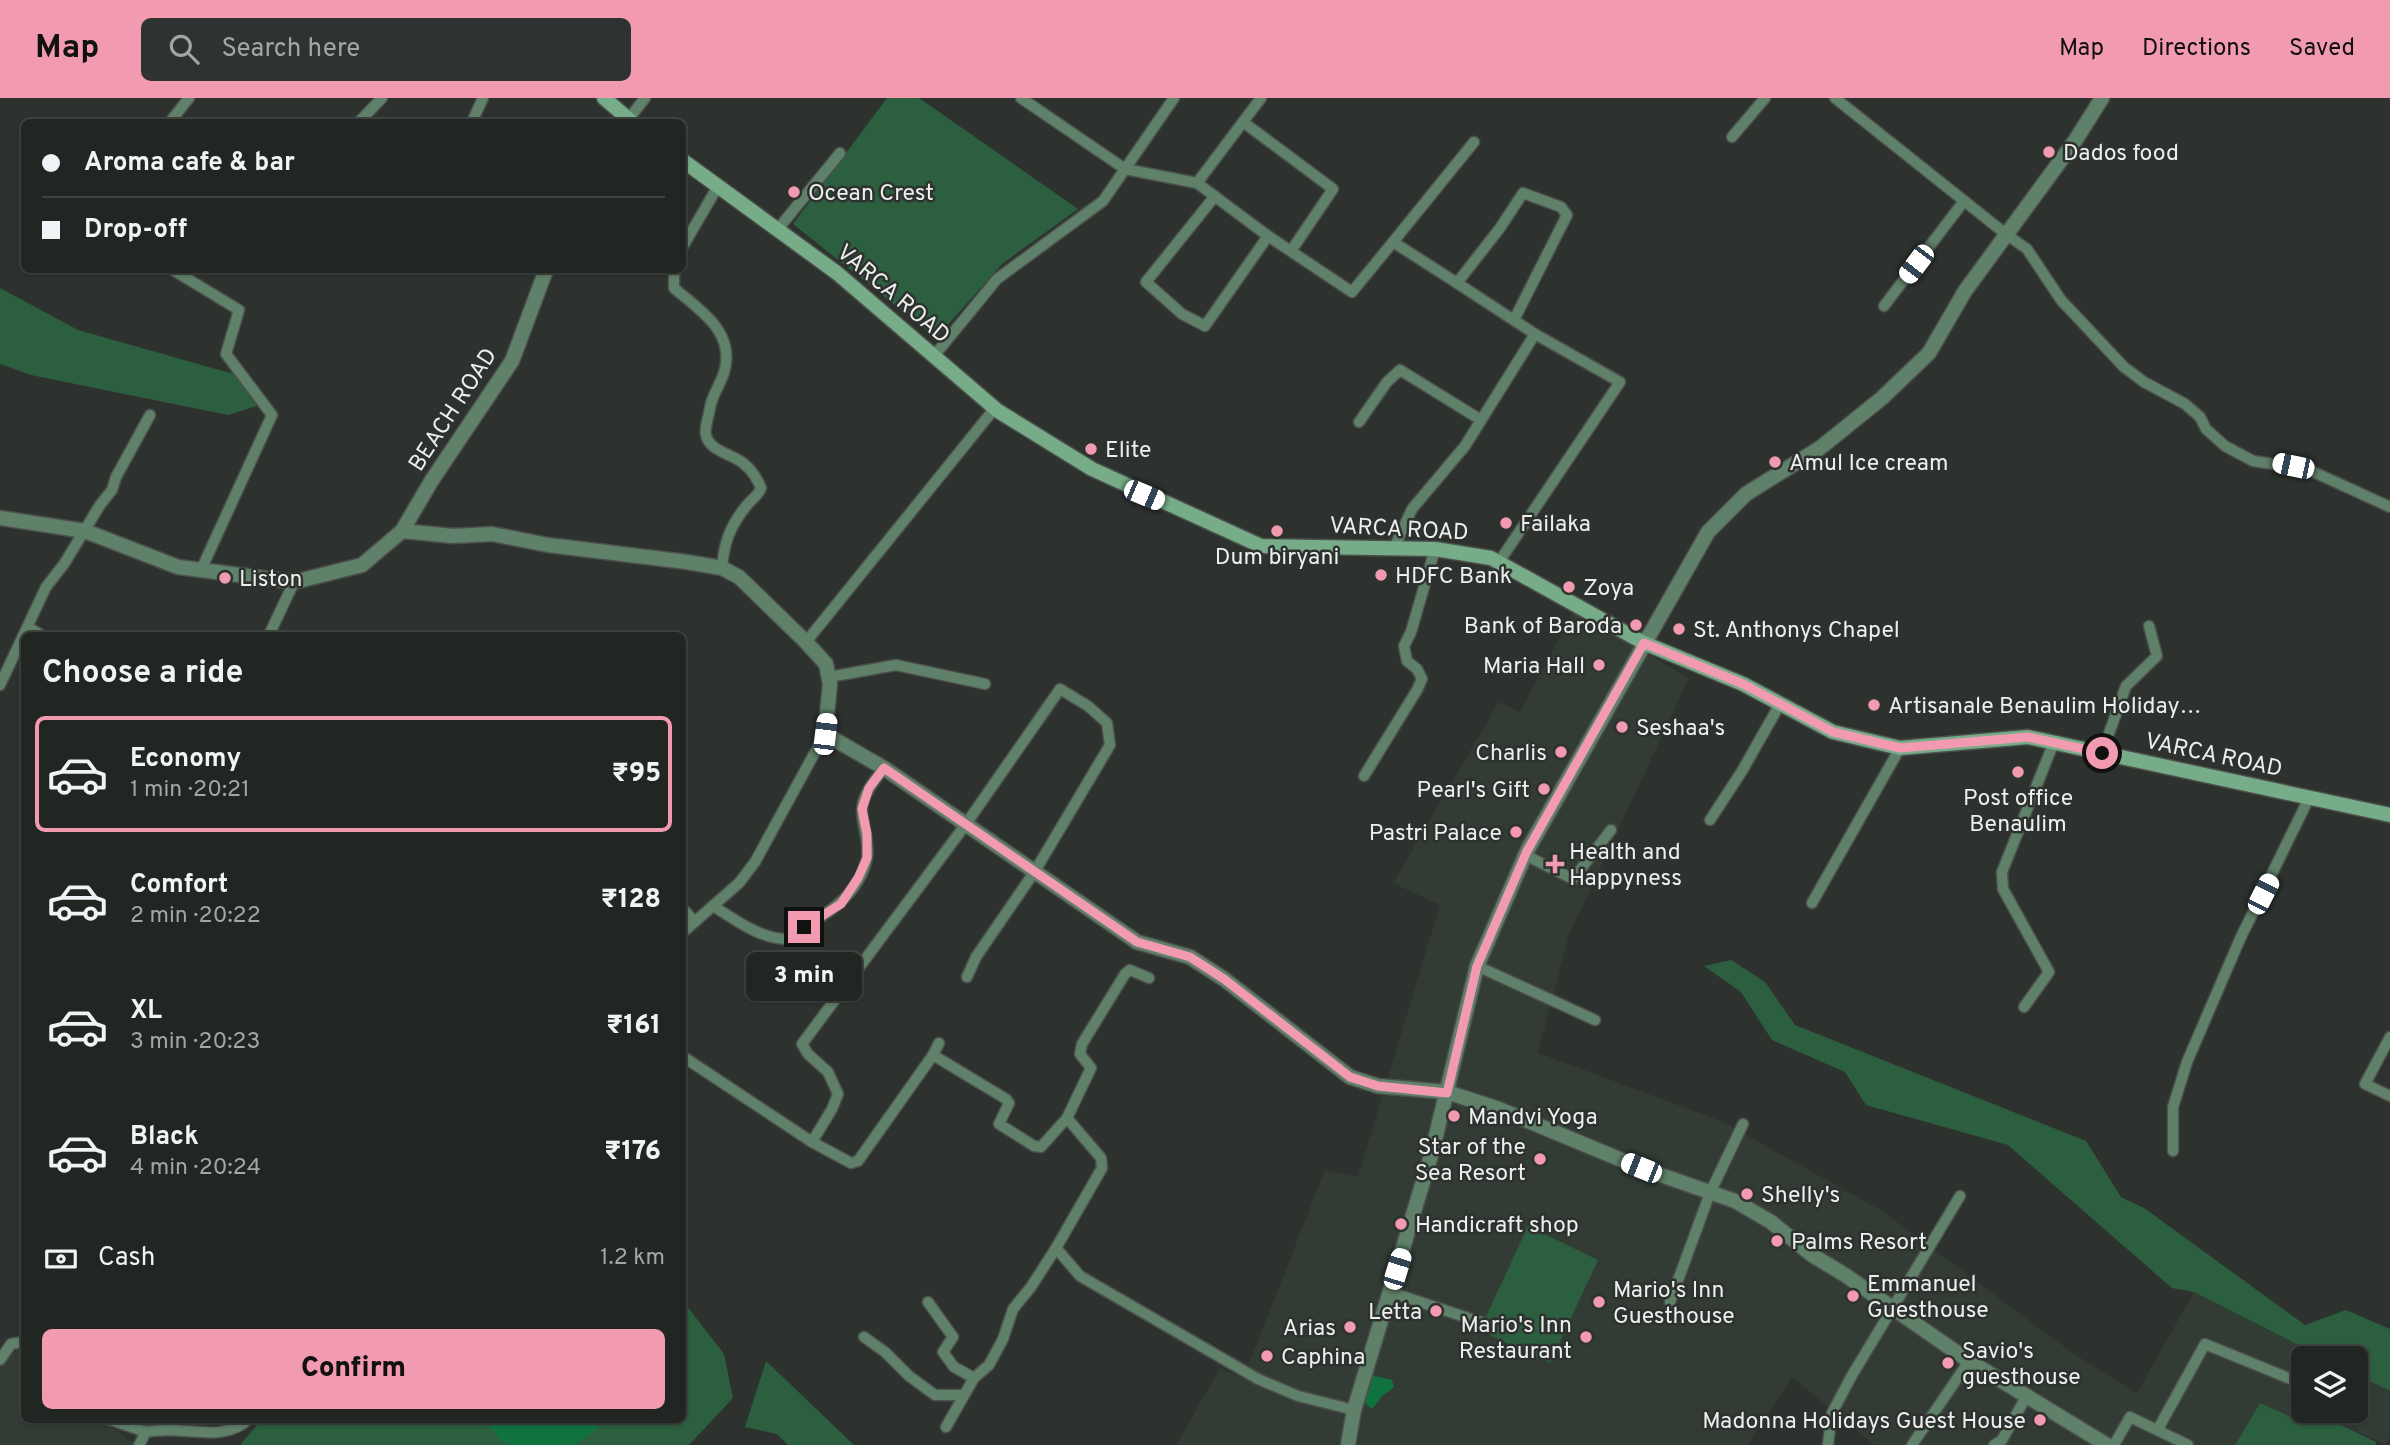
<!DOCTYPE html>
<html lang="en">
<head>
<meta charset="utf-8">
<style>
	:root { --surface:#222623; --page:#2e3230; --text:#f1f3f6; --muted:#a2a5a6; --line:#3f4341; --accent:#f29aaf }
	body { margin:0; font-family:Overpass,sans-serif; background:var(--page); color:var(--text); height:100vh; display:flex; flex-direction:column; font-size:26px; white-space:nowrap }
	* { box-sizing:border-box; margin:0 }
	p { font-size:23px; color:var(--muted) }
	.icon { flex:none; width:38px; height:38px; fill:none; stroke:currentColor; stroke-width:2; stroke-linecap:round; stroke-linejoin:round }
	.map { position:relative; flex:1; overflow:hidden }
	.panel { position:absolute; left:21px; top:534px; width:665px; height:791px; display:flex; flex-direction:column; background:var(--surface); border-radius:10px; box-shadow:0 2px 5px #0004,0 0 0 2px var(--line) }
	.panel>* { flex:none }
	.hud { position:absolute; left:21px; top:21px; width:665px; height:154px; border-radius:10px; box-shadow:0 2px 5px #0004,0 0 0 2px var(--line); display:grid; align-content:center; height:154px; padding:0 21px; background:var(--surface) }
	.buttons { position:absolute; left:2291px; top:1248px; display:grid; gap:14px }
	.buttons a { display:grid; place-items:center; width:77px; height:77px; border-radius:10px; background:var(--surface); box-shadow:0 2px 5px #0004,0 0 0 2px var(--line); font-size:35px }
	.end { position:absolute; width:32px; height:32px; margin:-16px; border:9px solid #f29aaf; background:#111; box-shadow:0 0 0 4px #111 }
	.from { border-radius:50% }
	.bubble { position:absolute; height:49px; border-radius:10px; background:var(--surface); box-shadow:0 2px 5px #0004,0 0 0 2px var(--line); font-size:23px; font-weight:800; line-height:49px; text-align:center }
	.car { position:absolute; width:21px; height:42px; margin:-21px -10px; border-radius:9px; box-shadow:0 0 5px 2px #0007; background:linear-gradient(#fff 24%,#345 0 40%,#fff 0 76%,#345 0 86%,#fff 0) }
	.hud b { display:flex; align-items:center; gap:24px; height:66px; font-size:26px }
	.hud b+b { border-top:2px solid var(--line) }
	.hud i { width:18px; height:18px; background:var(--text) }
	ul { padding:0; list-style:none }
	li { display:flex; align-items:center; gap:21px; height:116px; margin:0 14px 10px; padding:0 7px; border:4px solid transparent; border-radius:10px }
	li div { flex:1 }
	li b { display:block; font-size:26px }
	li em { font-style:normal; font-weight:800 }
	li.current { border-color:var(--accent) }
	li>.icon { width:63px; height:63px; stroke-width:1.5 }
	h2 { padding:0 21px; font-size:32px; line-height:84px }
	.pay { display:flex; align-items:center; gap:18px; height:77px; padding:0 21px; font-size:26px }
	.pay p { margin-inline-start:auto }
	.action { display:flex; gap:14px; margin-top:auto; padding:14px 21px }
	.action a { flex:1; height:80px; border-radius:10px; background:var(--accent); color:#111; font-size:28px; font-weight:800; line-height:80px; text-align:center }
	header { display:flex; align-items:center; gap:42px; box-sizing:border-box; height:98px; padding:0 35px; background:var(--accent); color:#111 }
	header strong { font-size:33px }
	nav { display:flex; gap:38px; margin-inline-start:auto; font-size:24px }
	.search { width:490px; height:63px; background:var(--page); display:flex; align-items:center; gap:18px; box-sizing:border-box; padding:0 24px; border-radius:10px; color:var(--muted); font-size:26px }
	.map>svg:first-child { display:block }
	.built { fill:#323c35 }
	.green { fill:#2c5f3f }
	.water { fill:#10723f }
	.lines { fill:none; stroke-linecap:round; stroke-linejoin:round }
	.minor-casing { stroke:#4c504d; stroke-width:13 }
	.tertiary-casing { stroke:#4c504d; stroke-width:17 }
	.secondary-casing { stroke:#4c504d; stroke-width:17 }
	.minor { stroke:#5f8069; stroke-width:10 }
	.tertiary { stroke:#5f8069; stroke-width:14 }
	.secondary { stroke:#76ad88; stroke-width:14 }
	.route { stroke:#f29aaf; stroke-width:9 }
	.poi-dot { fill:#f29aaf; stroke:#2e322f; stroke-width:2.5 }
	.labels { text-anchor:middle; stroke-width:5; stroke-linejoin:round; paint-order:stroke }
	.poi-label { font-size:23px; fill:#ecefed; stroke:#2e322f; text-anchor:start }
	.street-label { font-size:23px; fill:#ecefed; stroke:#2e322f }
</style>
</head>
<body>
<header>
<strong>Map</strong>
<div class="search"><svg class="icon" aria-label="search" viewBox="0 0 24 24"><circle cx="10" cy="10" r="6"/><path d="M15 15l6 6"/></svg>Search here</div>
<nav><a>Map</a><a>Directions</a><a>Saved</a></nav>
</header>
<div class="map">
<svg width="2390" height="1347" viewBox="0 0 2390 1347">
	<rect width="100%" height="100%" fill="#2e322f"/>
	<!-- built -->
	<g class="built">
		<path d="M1573 514 1689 580 1568 839 1538 955 1721 1023 1882 1113 2074 1256 2137 1295 2194 1194 2324 1260H2303V1312H2356V1276L2390 1293V1338L2385 1347 2317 1315 2310 1328 2260 1305 2235 1347H1874L1792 1279 1748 1347H1176L1220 1270 1243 1281 1325 1072 1358 1079 1440 807 1393 785 1499 604 1520 614Z"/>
		<path d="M24 1249V1321H100L133 1345 132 1347H0V1270L7 1258Z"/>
	</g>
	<!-- green -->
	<g class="green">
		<path d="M887 0H919L1078 111 1002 166 936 240 793 126Z"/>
		<path d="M0 190 78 232 237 277 257 308 228 317 31 277 0 266Z"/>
		<path d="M1731 862 1765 884 1795 927 2086 1043 2121 1099 2144 1110 2305 1227 2346 1212 2390 1231V1293L2356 1276V1260H2324L2194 1194 2172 1190 2008 1047 1866 1007 1845 974 1772 942 1741 894 1704 868Z"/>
		<path d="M1528 1128 1598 1162 1550 1265 1481 1233 1483 1225Z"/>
		<path d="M683 1203 724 1256 733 1300 689 1347H240L262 1321H682Z"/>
		<path d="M766 1263 854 1347H788L777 1336 745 1329Z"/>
		<path d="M2260 1305 2309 1327 2317 1315 2376 1344V1347H2235Z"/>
	</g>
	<!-- water -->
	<g class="water">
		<path d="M1374 1278 1392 1282 1394 1289 1382 1298 1372 1311 1365 1305 1368 1282Z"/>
		<path d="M485 1321H596V1332L575 1347H508L500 1341Z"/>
	</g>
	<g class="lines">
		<!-- minor casing -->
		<g class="minor-casing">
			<g id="minor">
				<path d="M1021 0 1125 71 1197 85"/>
				<path d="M1835 0 2007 137 2027 151 2061 202 2124 269 2144 284 2185 306 2200 319 2206 331 2225 348 2253 363 2307 371 2390 409"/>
				<path d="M628 22 645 0"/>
				<path d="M170 24 189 0"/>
				<path d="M359 24 382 0"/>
				<path d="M472 24 483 0"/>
				<path d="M1243 24 1333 91 1291 153"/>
				<path d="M1732 39 1765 0"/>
				<path d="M1215 98 1146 184 1182 216 1205 228 1268 138 1197 85 1261 0"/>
				<path d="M778 131 840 55"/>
				<path d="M1268 138 1352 194 1393 144 1457 185 1500 130 1523 95 1561 109 1567 117 1514 222"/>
				<path d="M1393 144 1474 44"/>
				<path d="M682 150 718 88"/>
				<path d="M173 172 239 212 226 256 272 317 201 472"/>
				<path d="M674 172V190C698 211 734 232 725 271 722 285 712 296 710 310 709 318 704 330 706 337 709 353 732 356 743 365 752 372 757 380 761 390 758 398 752 401 747 407 730 428 724 444 722 470"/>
				<path d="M1884 208 1964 103"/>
				<path d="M934 258 997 181 1103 103 1174 0"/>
				<path d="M1359 324 1387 284 1400 272 1481 322"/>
				<path d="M1394 450 1412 411 1465 348 1535 236 1457 185"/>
				<path d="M1499 464 1620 284 1535 236"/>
				<path d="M28 529 41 537"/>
				<path d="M269 537 294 484"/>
				<path d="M806 544 995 310"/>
				<path d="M829 579 896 567 985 586"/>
				<path d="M0 587 46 489 64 466 100 407 112 392 116 379 150 317"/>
				<path d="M2102 655 2126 588 2157 558 2149 528"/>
				<path d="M1364 678 1417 592 1422 581 1417 571 1407 563 1404 548 1411 534 1435 451"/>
				<path d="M1710 722 1742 673 1780 606"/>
				<path d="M1525 757 1573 781 1611 732"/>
				<path d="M1812 805 1900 650"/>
				<path d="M713 808C734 821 759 840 785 841 818 821 858 802 867 760 870 744 862 728 862 712 862 697 875 682 884 670"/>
				<path d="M682 810 695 824"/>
				<path d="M682 835 739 785 755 764 825 636"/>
				<path d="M1477 868 1595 922"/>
				<path d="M1149 880 1130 872 1125 876 1082 946 1080 956 1091 970 1067 1020 1101 1060 1102 1070 1056 1150 1080 1178 1258 1281 1298 1298 1354 1312"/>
				<path d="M2024 909 2049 874 2003 791 2002 774 2054 644"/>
				<path d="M2390 939 2365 986 2390 998"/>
				<path d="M933 957 1006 1001 1009 1005 999 1026 1034 1048 1041 1049 1067 1020"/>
				<path d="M682 958 812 1044 832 1011 838 996 828 974 808 956 802 946 966 726 1060 591 1088 608 1107 625 1110 647 1035 773 976 859 967 879"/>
				<path d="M812 1044 851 1065 858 1063 933 957 939 945"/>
				<path d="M2173 1053V1009L2187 964 2240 841 2309 700"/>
				<path d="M1390 1194 1483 1225"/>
				<path d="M928 1204 953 1239 943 1254 954 1269 974 1280"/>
				<path d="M1670 1204 1710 1095 1743 1026"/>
				<path d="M864 1239 885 1254 909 1278 935 1297H964"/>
				<path d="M0 1262 11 1246 24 1244"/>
				<path d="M108 1321 146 1334"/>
				<path d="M946 1329 974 1280 989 1267 1003 1241 1013 1211 1031 1189 1056 1150"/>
				<path d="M2158 1331 2205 1246 2303 1286"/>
				<path d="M1828 1346 1832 1315 1851 1279 1960 1098"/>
				<path d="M139 1347 146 1334C186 1326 220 1347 249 1321"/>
				<path d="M1912 1347 1969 1263"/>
				<path d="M1994 1347 2002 1342 2026 1299"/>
				<path d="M2114 1347 2130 1319 2188 1347"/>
			</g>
		</g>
		<!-- tertiary casing -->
		<g class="tertiary-casing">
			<g id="tertiary">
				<path d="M0 420 85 433 178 469 294 484 362 467 402 433 432 382 512 263 546 172"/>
				<path d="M402 433 453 438 492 436 548 447 687 464 722 470 739 479 806 544 826 566 830 586 825 636 884 670 1137 844 1190 859 1224 881 1350 979 1378 988 1447 994 1499 1011 1641 1070 1735 1103 1771 1124 1812 1157 1845 1177 1969 1263 2107 1347"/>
				<path d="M1348 1347 1354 1312 1432 1054 1477 868 1527 753 1708 434 1746 396 1820 350 1882 300 1929 255 1965 193 2075 43 2102 0"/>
			</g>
		</g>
		<!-- secondary casing -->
		<g class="secondary-casing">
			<g id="secondary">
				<path d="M604 0 632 24"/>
				<path d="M682 62 837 175 998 313 1092 371 1261 448 1435 451 1491 460 1644 545 1743 586 1833 634 1900 650 2028 639 2390 717"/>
			</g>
		</g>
		<!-- minor -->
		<use href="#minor" class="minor"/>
		<!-- tertiary -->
		<use href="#tertiary" class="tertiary"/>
		<!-- secondary -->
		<use href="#secondary" class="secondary"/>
	</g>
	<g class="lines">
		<!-- route -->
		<path class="route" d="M804 829 841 806 858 780 867 760V736L862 711 869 690 884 670 1137 844 1190 859 1224 881 1350 979 1378 988 1447 995 1477 868 1527 753 1644 545 1743 586 1833 634 1900 650 2028 639 2102 655"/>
	</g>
	<!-- markers -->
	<g class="poi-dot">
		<circle cx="2049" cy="54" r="7"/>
		<circle cx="794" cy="94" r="7"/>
		<circle cx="1091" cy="351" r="7"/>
		<circle cx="1775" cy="364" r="7"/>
		<circle cx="1506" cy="425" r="7"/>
		<circle cx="1277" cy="433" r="7"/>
		<circle cx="1381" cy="477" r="7"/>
		<circle cx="225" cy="480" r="7"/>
		<circle cx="1569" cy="489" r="7"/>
		<circle cx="1636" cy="527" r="7"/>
		<circle cx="1679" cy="531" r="7"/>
		<circle cx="1599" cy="567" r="7"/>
		<circle cx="1874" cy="607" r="7"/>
		<circle cx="1622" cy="629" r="7"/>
		<circle cx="1561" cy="654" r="7"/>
		<circle cx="2018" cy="674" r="7"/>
		<circle cx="1544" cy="691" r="7"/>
		<circle cx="1516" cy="734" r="7"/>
		<path d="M1551.5 755.5h7v7h7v7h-7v7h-7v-7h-7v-7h7z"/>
		<circle cx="1454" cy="1018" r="7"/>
		<circle cx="1540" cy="1061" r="7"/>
		<circle cx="1747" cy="1096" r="7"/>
		<circle cx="1401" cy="1126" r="7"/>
		<circle cx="1777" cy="1143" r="7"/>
		<circle cx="1853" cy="1198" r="7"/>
		<circle cx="1599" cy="1204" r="7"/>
		<circle cx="1436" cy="1213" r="7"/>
		<circle cx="1350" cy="1229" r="7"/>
		<circle cx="1586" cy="1239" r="7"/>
		<circle cx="1267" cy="1258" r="7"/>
		<circle cx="1948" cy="1265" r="7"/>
		<circle cx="2040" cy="1322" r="7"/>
	</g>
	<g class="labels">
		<!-- poi labels -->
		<g class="poi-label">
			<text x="2063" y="62">Dados food</text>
			<text x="808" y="102">Ocean Crest</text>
			<text x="1105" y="359">Elite</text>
			<text x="1789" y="372">Amul Ice cream</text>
			<text x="1520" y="433">Failaka</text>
			<text x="1277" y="466" text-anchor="middle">Dum biryani</text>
			<text x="1395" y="485">HDFC Bank</text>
			<text x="239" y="488">Liston</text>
			<text x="1583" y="497">Zoya</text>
			<text x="1622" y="535" text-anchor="end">Bank of Baroda</text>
			<text x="1693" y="539">St. Anthonys Chapel</text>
			<text x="1585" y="575" text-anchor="end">Maria Hall</text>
			<text x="1888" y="615">Artisanale Benaulim Holiday…</text>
			<text x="1636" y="637">Seshaa's</text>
			<text x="1547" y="662" text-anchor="end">Charlis</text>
			<text x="1530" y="699" text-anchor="end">Pearl's Gift</text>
			<text x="2018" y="707" text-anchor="middle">Post office<tspan x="2018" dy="26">Benaulim</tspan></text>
			<text x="1502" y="742" text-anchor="end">Pastri Palace</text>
			<text x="1569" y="761">Health and<tspan x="1569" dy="26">Happyness</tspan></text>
			<text x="1468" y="1026">Mandvi Yoga</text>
			<text x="1526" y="1056" text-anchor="end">Star of the<tspan x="1526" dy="26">Sea Resort</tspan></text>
			<text x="1761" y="1104">Shelly's</text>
			<text x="1415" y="1134">Handicraft shop</text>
			<text x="1791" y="1151">Palms Resort</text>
			<text x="1867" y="1193">Emmanuel<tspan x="1867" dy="26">Guesthouse</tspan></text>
			<text x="1613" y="1199">Mario's Inn<tspan x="1613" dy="26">Guesthouse</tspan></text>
			<text x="1422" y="1221" text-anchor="end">Letta</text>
			<text x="1572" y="1234" text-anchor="end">Mario's Inn<tspan x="1572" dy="26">Restaurant</tspan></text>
			<text x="1336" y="1237" text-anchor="end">Arias</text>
			<text x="1962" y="1260">Savio's<tspan x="1962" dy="26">guesthouse</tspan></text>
			<text x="1281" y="1266">Caphina</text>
			<text x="2026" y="1330" text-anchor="end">Madonna Holidays Guest House</text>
		</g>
		<!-- street labels -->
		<g class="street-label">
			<text transform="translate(894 195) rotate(40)" y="8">VARCA ROAD</text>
			<text transform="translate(452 311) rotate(-57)" y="8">BEACH ROAD</text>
			<text transform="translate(1399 430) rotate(3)" y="8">VARCA ROAD</text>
			<text transform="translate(2214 656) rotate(12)" y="8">VARCA ROAD</text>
		</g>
	</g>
</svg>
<div class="buttons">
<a><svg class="icon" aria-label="layers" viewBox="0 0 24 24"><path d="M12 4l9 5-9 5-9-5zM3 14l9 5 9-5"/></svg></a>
</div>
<i class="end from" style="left:2102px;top:655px"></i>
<i class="end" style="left:804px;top:829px"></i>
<div class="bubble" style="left:746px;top:854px;width:116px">3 min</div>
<i class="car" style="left:1916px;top:166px;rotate:217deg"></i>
<i class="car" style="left:2293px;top:368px;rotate:282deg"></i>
<i class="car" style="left:1144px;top:397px;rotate:113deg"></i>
<i class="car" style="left:825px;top:636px;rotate:7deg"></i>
<i class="car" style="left:2263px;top:796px;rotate:27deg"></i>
<i class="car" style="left:1641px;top:1070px;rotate:292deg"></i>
<i class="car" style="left:1397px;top:1171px;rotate:17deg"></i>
<div class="hud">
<b><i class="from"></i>Aroma cafe &amp; bar</b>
<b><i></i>Drop-off</b>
</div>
<section class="panel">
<h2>Choose a ride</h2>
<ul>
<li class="current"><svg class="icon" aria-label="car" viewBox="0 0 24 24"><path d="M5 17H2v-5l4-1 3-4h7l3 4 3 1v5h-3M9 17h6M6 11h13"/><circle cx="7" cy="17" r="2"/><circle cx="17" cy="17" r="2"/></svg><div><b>Economy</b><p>1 min · 20:21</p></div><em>₹95</em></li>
<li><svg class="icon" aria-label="car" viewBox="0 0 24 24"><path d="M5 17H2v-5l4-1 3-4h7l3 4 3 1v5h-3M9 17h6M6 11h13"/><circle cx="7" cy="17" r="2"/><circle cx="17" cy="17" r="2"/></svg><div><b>Comfort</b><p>2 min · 20:22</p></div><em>₹128</em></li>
<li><svg class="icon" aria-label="car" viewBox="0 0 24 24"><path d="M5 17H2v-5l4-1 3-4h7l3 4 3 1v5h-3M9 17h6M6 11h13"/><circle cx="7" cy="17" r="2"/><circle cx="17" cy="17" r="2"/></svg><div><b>XL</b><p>3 min · 20:23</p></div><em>₹161</em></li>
<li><svg class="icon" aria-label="car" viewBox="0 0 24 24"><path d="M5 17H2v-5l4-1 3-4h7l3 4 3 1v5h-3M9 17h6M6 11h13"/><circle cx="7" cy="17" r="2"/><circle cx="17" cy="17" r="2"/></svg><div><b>Black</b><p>4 min · 20:24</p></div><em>₹176</em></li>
</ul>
<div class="pay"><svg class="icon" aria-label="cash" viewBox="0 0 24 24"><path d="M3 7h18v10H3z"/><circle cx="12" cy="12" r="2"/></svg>Cash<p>1.2 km</p></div>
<div class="action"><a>Confirm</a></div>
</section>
</div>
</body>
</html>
